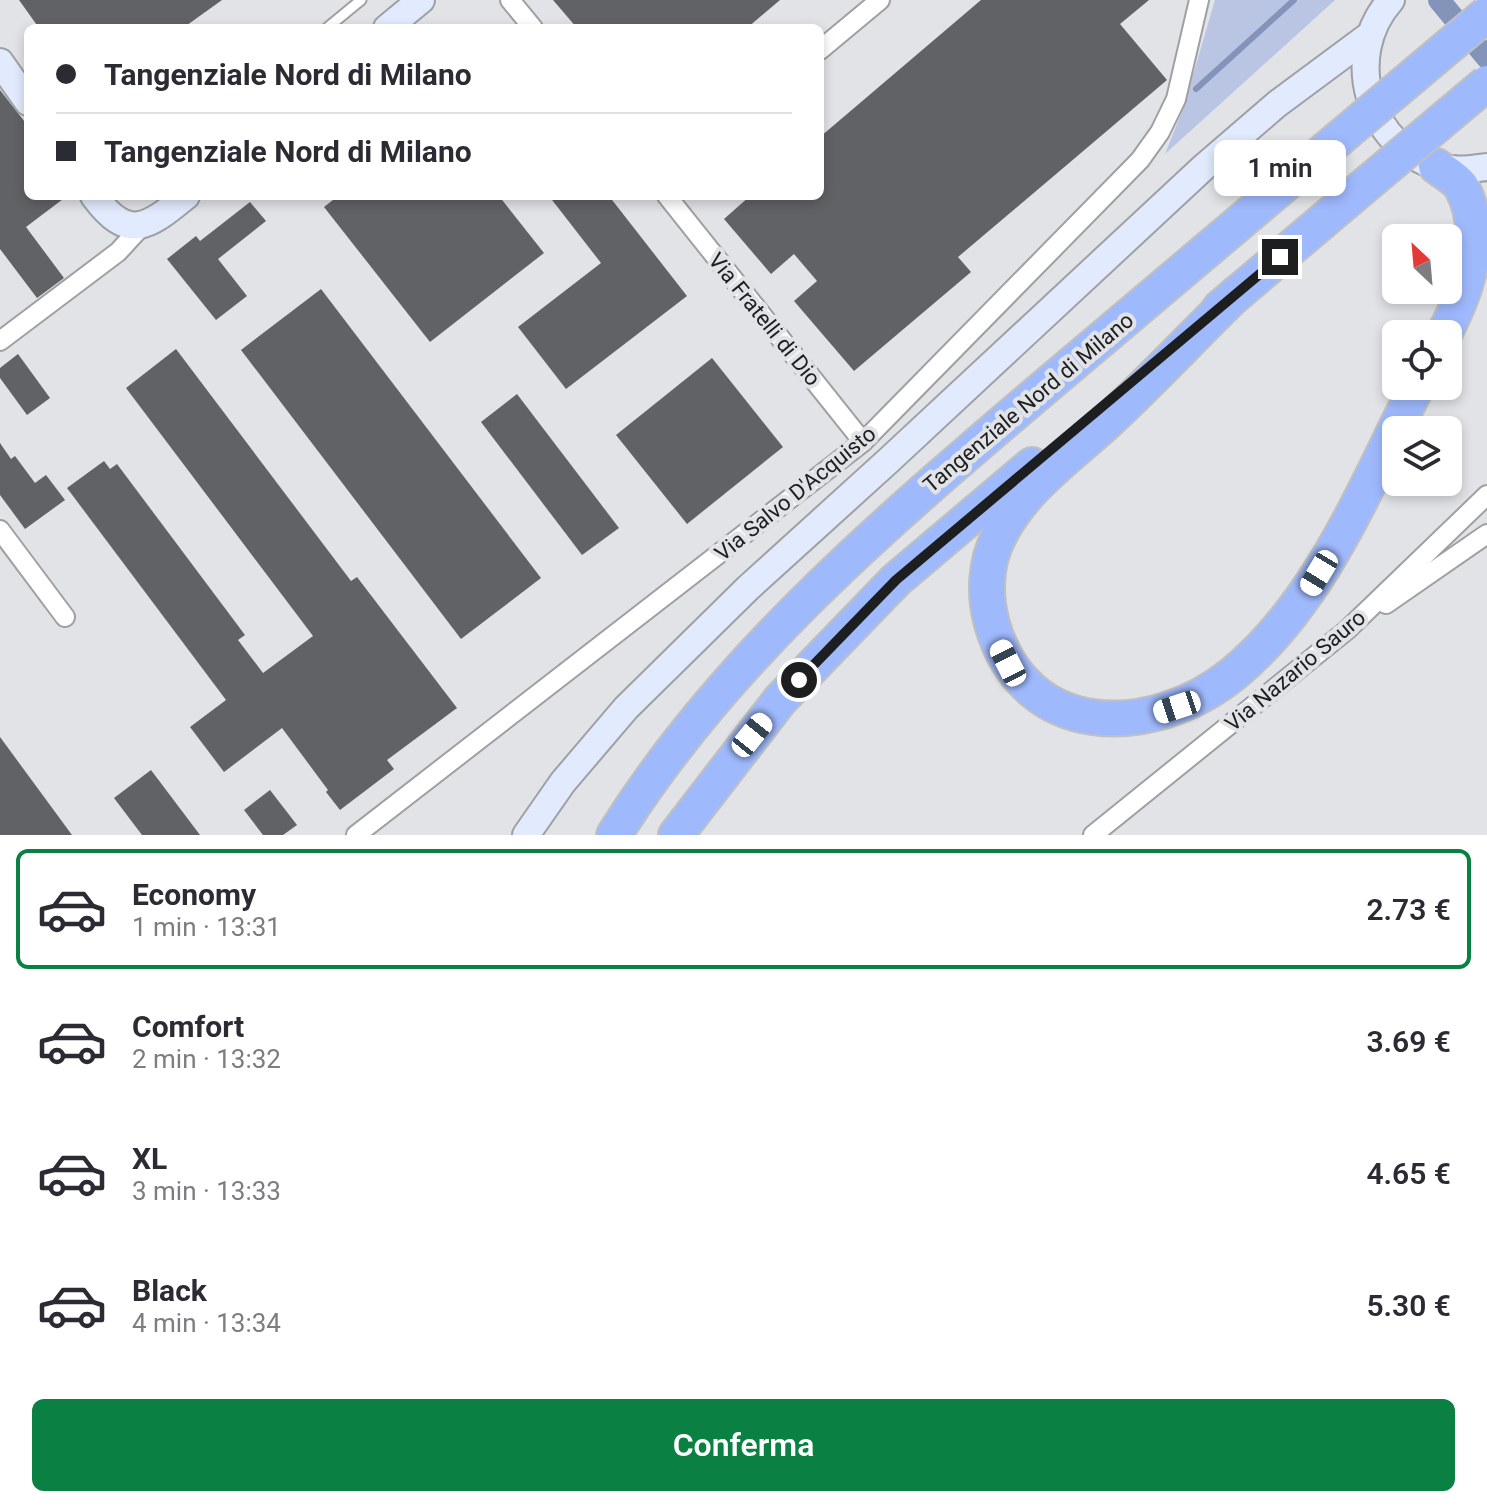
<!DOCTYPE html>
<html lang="it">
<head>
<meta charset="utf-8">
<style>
	:root { --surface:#fff; --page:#f2f2f3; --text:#2b2b33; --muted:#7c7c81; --line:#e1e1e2; --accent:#0b8043 }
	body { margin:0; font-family:Roboto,sans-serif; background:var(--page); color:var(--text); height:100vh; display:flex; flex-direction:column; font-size:30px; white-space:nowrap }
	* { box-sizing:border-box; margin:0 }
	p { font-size:26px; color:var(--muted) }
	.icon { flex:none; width:44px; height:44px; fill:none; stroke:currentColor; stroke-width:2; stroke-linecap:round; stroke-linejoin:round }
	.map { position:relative; height:835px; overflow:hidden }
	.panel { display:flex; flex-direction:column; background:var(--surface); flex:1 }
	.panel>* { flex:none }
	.banner { position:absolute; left:24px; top:24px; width:800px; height:176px; border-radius:12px; box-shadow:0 4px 12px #0003; display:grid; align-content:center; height:176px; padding:0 32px; background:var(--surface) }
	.needle { width:52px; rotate:334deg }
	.tools { position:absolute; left:1382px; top:224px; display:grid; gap:16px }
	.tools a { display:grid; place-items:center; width:80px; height:80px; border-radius:12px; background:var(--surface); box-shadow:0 4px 12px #0003; font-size:40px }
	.end { position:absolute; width:36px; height:36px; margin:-18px; border:10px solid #1d1e1f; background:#fff; box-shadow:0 0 0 4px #fff }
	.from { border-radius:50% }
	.bubble { position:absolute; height:56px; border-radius:12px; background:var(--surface); box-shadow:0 4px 12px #0003; font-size:26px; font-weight:600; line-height:56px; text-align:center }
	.car { position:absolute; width:24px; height:48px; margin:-24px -12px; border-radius:10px; box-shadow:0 0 6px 2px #0007; background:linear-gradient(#fff 24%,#345 0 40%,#fff 0 76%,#345 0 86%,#fff 0) }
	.banner b { display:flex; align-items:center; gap:28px; height:76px; font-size:30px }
	.banner b+b { border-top:2px solid var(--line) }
	.banner i { width:20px; height:20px; background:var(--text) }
	ul { padding:14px 0 0; list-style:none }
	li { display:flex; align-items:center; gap:24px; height:120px; margin:0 16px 12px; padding:0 16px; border:4px solid transparent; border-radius:12px }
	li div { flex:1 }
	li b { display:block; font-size:30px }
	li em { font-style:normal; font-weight:600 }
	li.active { border-color:var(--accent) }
	li>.icon { width:72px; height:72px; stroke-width:1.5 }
	.action { display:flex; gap:16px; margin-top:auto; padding:16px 32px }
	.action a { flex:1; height:92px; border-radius:12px; background:var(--accent); color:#fff; font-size:32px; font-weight:600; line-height:92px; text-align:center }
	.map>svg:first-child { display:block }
	.green { fill:#b9c5e3 }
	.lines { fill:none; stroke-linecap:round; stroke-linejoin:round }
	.stream { stroke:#8393ba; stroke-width:6 }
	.canal { stroke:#8393ba; stroke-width:22 }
	.building { fill:#616266 }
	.lane-casing { stroke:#9ea0a4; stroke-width:13 }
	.street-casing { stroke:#9ea0a4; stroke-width:22 }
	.secondary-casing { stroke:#9ea0a4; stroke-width:30 }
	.highway-casing { stroke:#c0c0c0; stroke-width:38 }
	.lane { stroke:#fff; stroke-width:9 }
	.street { stroke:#fff; stroke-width:18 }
	.secondary { stroke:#e2eafe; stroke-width:26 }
	.highway { stroke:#9fb9fd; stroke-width:34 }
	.highway-bridge-casing { stroke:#c0c0c0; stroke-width:38; stroke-linecap:butt }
	.highway-bridge { stroke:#9fb9fd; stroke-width:34 }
	.route { stroke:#1d1e1f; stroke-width:10 }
	.labels { text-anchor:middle; stroke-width:8; stroke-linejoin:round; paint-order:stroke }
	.street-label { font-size:22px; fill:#1d1e1f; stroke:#e1e3e7 }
</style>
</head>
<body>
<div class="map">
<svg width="1487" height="835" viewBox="0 0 1487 835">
	<rect width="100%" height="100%" fill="#e1e3e7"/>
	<!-- green -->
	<path class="green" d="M1215 0H1335L1165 154 1183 109Z"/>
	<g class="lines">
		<!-- stream -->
		<path class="stream" d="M1196 89 1294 0"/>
		<!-- canal -->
		<path class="canal" d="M1439 0 1487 58"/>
	</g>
	<!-- building -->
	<g class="building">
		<path d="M19 0H222L183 28H39Z"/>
		<path d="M553 0H780L747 28H577Z"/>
		<path d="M981 0H1149L1120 24 1167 80 958 257 971 272 854 371 794 301 817 281 794 254 771 274 724 219 750 196H820V137Z"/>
		<path d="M0 90 28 126V196H67L26 227 64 278 37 298 0 249Z"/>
		<path d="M338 196H499L544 253 430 342 324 207Z"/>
		<path d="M549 196H609L687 296 566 389 518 327 601 263Z"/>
		<path d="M250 202 266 221 218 259 247 296 216 320 167 259 196 236 200 241Z"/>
		<path d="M321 289 541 578 461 639 241 350Z"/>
		<path d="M176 349 351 581 357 577 457 708 387 760 394 769 340 810 326 792 328 790 282 728 224 772 190 727 226 700 67 488 104 461 110 469 117 464 245 635 238 640 263 673 313 636 126 388Z"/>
		<path d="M18 354 50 398 27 415 0 378V368Z"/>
		<path d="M712 358 783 447 687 524 616 435Z"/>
		<path d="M517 394 619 528 582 555 481 422Z"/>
		<path d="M0 443 11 459 15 456 35 483 46 475 65 500 25 529 0 495Z"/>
		<path d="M0 737 72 835H0Z"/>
		<path d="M151 770 200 835H142L114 798Z"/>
		<path d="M270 790 297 825 283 835H263L244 810Z"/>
	</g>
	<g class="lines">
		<!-- lane casing -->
		<g class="lane-casing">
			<path id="lane" d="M327 28 361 0"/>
		</g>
		<!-- street casing -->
		<g class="street-casing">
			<g id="street">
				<path d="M510 0 533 28"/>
				<path d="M820 50 880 0"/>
				<path d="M667 196 863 442"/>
				<path d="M0 341 118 252 141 227"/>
				<path d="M0 530 65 617"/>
				<path d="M1386 604 1487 534"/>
				<path d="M356 835 863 442 1140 160 1160 132 1176 99 1199 0"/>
				<path d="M1093 835 1347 630 1487 495"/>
			</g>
		</g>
		<!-- secondary casing -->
		<g class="secondary-casing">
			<g id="secondary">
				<path d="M1391 0C1341 56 1368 151 1444 168 1458 171 1472 169 1487 167"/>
				<path d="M387 28 421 0"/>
				<path d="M0 62 28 102"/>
				<path d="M94 196C128 242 147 228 186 196"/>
				<path d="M526 835 563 782 626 708 748 588 888 461 1205 166 1277 104 1370 35"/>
			</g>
		</g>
		<!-- highway casing -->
		<g class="highway-casing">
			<g id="highway">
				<path d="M1436 166C1444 172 1455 178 1461 186 1487 233 1468 289 1444 334"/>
				<path d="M1236 294C1194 335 1154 378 1111 418 1072 455 1024 486 999 536 985 563 984 595 992 624 1025 740 1151 740 1233 674 1321 602 1366 485 1417 386"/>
				<path d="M1220 308 1369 182"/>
				<path d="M614 835C720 665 875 532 1026 403 1129 316 1233 228 1336 141"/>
				<path d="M676 835 780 700 896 580 1032 465"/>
			</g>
		</g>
		<!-- lane -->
		<use href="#lane" class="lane"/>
		<!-- street -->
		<use href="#street" class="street"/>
		<!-- secondary -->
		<use href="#secondary" class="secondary"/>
		<!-- highway -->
		<use href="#highway" class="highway"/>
		<!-- highway-bridge casing -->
		<g class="highway-bridge-casing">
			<g id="highway-bridge">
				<path d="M1336 141 1487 14"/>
				<path d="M1369 182 1487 83"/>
			</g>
		</g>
		<!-- highway-bridge -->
		<use href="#highway-bridge" class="highway-bridge"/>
	</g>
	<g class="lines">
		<!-- route -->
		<path class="route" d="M799 680 896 580 1280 257"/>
	</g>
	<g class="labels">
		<!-- street labels -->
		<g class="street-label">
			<text transform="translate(765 319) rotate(51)" y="8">Via Fratelli di Dio</text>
			<text transform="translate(1028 402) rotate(-40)" y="8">Tangenziale Nord di Milano</text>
			<text transform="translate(795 493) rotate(-39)" y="8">Via Salvo D'Acquisto</text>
			<text transform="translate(1295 670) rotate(-40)" y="8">Via Nazario Sauro</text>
		</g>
	</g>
</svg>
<div class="tools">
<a><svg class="needle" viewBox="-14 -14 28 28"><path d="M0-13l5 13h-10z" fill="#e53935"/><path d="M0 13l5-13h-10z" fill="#7c7c81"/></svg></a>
<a><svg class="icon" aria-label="locate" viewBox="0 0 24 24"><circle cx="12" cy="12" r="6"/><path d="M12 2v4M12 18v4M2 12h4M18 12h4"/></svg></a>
<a><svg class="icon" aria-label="layers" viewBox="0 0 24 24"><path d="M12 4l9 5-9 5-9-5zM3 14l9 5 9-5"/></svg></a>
</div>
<i class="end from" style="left:799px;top:680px"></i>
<i class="end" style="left:1280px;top:257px"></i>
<div class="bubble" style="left:1214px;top:140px;width:132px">1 min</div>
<i class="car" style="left:1319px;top:573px;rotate:211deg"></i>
<i class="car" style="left:1008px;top:663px;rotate:333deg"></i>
<i class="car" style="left:1177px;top:707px;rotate:252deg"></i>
<i class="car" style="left:752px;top:735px;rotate:39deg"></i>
<div class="banner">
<b><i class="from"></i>Tangenziale Nord di Milano</b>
<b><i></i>Tangenziale Nord di Milano</b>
</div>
</div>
<section class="panel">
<ul>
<li class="active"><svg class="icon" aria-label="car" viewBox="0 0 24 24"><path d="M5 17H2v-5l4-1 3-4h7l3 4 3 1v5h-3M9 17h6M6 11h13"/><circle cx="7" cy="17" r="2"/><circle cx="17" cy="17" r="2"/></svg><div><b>Economy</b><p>1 min · 13:31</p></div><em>2.73 €</em></li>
<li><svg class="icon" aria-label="car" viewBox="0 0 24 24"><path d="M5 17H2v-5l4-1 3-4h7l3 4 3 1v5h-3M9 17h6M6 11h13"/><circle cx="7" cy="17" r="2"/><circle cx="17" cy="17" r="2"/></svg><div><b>Comfort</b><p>2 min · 13:32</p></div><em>3.69 €</em></li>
<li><svg class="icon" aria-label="car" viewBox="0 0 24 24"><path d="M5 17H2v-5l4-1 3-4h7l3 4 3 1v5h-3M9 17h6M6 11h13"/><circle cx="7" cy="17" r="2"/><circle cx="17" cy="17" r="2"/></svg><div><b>XL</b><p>3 min · 13:33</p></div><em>4.65 €</em></li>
<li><svg class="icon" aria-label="car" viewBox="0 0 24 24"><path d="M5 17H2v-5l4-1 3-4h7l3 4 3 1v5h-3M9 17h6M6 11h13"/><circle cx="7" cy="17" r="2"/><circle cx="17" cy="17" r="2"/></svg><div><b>Black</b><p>4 min · 13:34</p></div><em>5.30 €</em></li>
</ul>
<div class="action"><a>Conferma</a></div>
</section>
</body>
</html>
